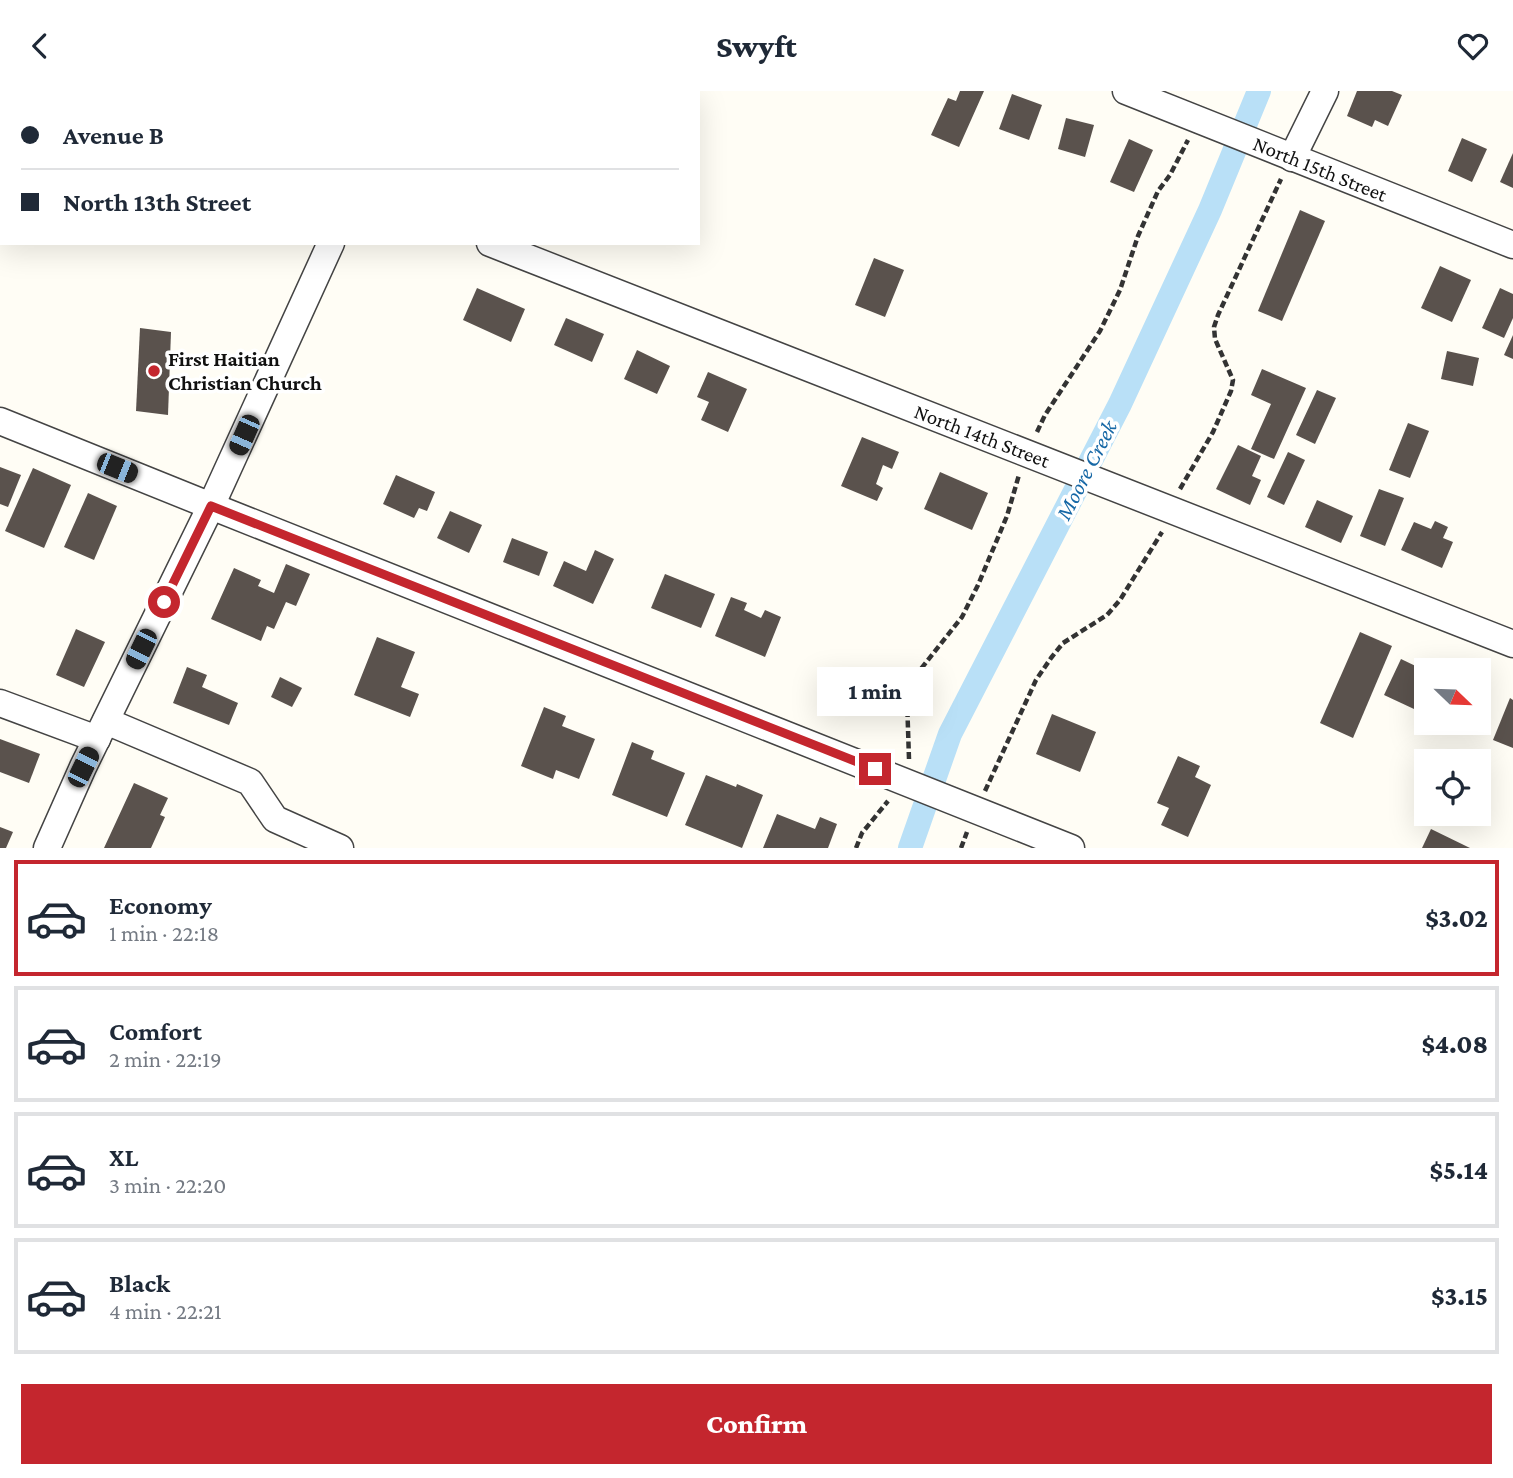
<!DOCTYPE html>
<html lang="en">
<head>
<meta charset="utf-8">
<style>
	:root { --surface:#fff; --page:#f6f6f7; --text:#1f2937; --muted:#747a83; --line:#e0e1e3; --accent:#c4262e }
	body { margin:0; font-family:"Crimson Pro",serif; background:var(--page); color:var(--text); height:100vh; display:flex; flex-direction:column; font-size:26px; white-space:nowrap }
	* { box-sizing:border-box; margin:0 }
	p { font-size:23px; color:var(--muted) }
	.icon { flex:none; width:38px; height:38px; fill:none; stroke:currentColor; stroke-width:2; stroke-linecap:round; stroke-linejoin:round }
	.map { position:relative; height:757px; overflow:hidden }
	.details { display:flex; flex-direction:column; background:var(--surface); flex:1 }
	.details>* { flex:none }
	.banner { position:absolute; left:0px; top:0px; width:700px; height:154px; box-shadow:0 7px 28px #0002; display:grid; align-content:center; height:154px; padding:0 21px; background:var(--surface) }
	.needle { width:46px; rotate:113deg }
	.buttons { position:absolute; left:1414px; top:567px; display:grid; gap:14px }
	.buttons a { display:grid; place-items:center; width:77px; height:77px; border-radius:0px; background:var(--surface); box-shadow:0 7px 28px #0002; font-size:35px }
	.end { position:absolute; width:32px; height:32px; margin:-16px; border:9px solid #c4262e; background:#fff; box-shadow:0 0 0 4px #fff }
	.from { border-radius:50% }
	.bubble { position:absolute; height:49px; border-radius:0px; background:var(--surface); box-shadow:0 7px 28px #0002; font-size:23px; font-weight:800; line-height:49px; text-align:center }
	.car { position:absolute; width:21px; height:42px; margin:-21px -10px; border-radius:9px; box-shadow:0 0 5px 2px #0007; background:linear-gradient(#222 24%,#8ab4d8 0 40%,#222 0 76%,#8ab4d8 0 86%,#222 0) }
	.banner b { display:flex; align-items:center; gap:24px; height:66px; font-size:26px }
	.banner b+b { border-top:2px solid var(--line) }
	.banner i { width:18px; height:18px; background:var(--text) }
	ul { padding:12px 0 0; list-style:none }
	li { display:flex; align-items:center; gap:21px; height:116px; margin:0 14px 10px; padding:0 7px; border:4px solid var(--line); border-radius:0px }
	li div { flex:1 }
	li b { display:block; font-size:26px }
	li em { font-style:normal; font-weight:800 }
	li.active { border-color:var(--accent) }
	li>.icon { width:63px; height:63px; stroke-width:1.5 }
	.primary-button { display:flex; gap:14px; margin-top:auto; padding:14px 21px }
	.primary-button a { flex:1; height:80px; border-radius:0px; background:var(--accent); color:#fff; font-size:28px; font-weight:800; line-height:80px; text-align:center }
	header { display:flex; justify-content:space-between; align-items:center; height:91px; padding:0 21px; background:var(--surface); font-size:32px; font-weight:800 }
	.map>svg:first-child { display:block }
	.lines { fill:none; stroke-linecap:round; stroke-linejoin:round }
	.canal { stroke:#b9e0f7; stroke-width:24 }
	.building { fill:#5a524d }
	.minor-casing { stroke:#444; stroke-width:29 }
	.path { stroke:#333; stroke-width:4.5; stroke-dasharray:7 3.5; stroke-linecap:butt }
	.minor { stroke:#fff; stroke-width:26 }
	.route { stroke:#c4262e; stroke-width:9 }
	.poi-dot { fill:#c4262e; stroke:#fff; stroke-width:2.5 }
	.labels { text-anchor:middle; stroke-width:7; stroke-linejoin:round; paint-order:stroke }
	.street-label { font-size:21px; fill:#111; stroke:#fff }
	.poi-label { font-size:21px; font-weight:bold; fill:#111; stroke:#fff; text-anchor:start }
	.water-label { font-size:23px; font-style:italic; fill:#1768a6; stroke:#fff }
</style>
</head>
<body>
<header><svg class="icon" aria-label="back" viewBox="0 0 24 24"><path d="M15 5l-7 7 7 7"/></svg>Swyft<svg class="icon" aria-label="heart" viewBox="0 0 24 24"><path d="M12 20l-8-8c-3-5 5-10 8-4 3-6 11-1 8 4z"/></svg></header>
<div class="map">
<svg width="1513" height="757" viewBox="0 0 1513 757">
	<rect width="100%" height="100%" fill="#fffdf5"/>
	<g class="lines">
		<!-- canal -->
		<path class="canal" d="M910 757 950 643 1120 313 1210 119 1259 0"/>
	</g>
	<!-- building -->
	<g class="building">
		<path d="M960 0H984L959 56 931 44 948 7 956 10Z"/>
		<path d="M1357 0H1392L1402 4 1388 35 1375 29 1372 36 1347 25Z"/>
		<path d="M1012 3 1042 14 1029 49 999 38Z"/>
		<path d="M1066 27 1094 34 1085 66 1058 58Z"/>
		<path d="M1462 47 1487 58 1472 91 1448 80Z"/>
		<path d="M1129 48 1153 59 1134 101 1110 91Z"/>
		<path d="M1513 62V97L1500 91Z"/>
		<path d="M1300 119 1325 130 1282 230 1258 220Z"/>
		<path d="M874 167 904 179 885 226 855 214Z"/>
		<path d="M1440 175 1471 189 1452 231 1421 217Z"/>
		<path d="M477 197 525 218 511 251 463 229Z"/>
		<path d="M1500 197 1513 203V227L1504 247 1482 237Z"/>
		<path d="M566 227 604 243 592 271 554 254Z"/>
		<path d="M140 237 171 241 168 324 136 320Z"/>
		<path d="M1513 244V268L1504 264Z"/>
		<path d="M637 259 670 275 657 303 624 288Z"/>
		<path d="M1447 260 1479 267 1473 295 1441 288Z"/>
		<path d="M1262 278 1306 297 1274 368 1251 358 1271 313 1251 304Z"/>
		<path d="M708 281 747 298 728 341 701 329 709 311 697 306Z"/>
		<path d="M1317 299 1336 307 1315 353 1296 344Z"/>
		<path d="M1408 332 1429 340 1410 387 1389 379Z"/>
		<path d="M862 346 899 361 892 378 883 374 876 393 883 397 877 410 841 395Z"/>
		<path d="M1238 354 1261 365 1252 385 1261 389 1250 414 1216 398Z"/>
		<path d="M1288 361 1305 369 1284 414 1267 406Z"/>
		<path d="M0 376 21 384 8 416 0 413Z"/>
		<path d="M33 377 71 394 44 457 5 440Z"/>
		<path d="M940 381 988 402 972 439 924 418Z"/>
		<path d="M396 384 435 401 427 420 419 417 414 427 383 413Z"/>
		<path d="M1379 398 1404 407 1385 455 1360 445Z"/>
		<path d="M88 402 117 415 94 469 64 456Z"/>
		<path d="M1317 409 1353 425 1341 452 1305 436Z"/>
		<path d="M450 420 482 434 469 462 437 447Z"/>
		<path d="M1435 430 1448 436 1443 447 1453 451 1442 477 1401 459 1414 431 1431 438Z"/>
		<path d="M512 447 548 461 539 485 503 471Z"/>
		<path d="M595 459 614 468 593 513 553 495 564 470 586 480Z"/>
		<path d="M286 473 310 483 296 515 286 511 274 538 267 535 261 550 211 528 234 477 261 489 258 495 274 502Z"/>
		<path d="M665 483 715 503 701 537 651 517Z"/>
		<path d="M731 506 747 512 744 519 761 527 765 519 781 526 765 566 715 545Z"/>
		<path d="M76 538 105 551 84 596 56 584Z"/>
		<path d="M1360 541 1392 555 1353 647 1320 632Z"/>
		<path d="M377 546 415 561 401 596 419 603 410 626 354 604Z"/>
		<path d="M1401 568 1426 580V592L1414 618 1384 604Z"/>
		<path d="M187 576 207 584 202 596 238 612 229 634 173 612Z"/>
		<path d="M280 586 302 597 292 616 271 606Z"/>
		<path d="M1510 607 1513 609V657L1493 649Z"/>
		<path d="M544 616 566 625 562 635 595 648 579 688 556 679 553 688 521 675Z"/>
		<path d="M1052 623 1096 641 1080 681 1036 663Z"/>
		<path d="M0 648 40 663 29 692 0 681Z"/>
		<path d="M632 651 654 660 651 668 685 682 667 726 612 704Z"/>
		<path d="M1178 665 1200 675 1195 686 1211 694 1188 746 1161 734 1169 717 1157 712Z"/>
		<path d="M706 684 736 696 737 693 763 704 742 757 685 734Z"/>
		<path d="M134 692 168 707 160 724 165 726 151 757H104Z"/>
		<path d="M777 723 815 738 820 726 837 733 828 757H763Z"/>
		<path d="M0 736 13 741 6 757H0Z"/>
		<path d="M1431 738 1470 757H1422Z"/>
	</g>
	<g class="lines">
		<!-- minor casing -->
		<g class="minor-casing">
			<g id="minor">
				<path d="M107 0 111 2"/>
				<path d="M1126 0 1513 154"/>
				<path d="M401 2 402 0"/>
				<path d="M1292 67 1325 0"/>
				<path d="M490 152 1513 553"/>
				<path d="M0 330 211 415 1071 757"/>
				<path d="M0 612 97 648"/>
				<path d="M106 630 250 691 275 728 340 757"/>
				<path d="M47 757 83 676 211 415 331 152"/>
			</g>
		</g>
		<!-- path -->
		<g class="path">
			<path d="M1037 341 1045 324 1100 240 1120 199 1138 145 1158 100 1170 84 1188 49"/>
			<path d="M1180 398 1213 341 1231 300 1233 289 1215 248 1214 236 1218 224 1281 88"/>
			<path d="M909 668 907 608 911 592 920 579 962 526 978 494 1007 425 1019 384"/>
			<path d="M985 700 1036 589 1051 567 1063 552 1107 524 1120 509 1162 441"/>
			<path d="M856 757 862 742 888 710"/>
			<path d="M961 757 967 741"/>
		</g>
		<!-- minor -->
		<use href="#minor" class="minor"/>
	</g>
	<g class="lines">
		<!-- route -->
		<path class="route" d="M164 511 211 415 875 678"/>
	</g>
	<!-- markers -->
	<circle class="poi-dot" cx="154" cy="280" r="7"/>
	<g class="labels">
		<!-- street labels -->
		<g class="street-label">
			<text transform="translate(1320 78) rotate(22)" y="7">North 15th Street</text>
			<text transform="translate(982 345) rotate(21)" y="7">North 14th Street</text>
		</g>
		<!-- poi labels -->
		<g class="poi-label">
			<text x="168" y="275">First Haitian<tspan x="168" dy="24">Christian Church</tspan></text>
		</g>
		<!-- water labels -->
		<g class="water-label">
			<text transform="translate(1086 379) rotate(-63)" y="8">Moore Creek</text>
		</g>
	</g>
</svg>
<div class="buttons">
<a><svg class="needle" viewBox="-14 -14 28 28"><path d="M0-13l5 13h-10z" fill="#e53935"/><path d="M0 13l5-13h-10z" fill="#747a83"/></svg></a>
<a><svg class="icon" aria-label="locate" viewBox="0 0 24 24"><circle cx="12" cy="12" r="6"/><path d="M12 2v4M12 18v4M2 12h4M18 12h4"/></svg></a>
</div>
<i class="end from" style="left:164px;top:511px"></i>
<i class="end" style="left:875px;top:678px"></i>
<div class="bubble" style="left:817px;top:576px;width:116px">1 min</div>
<i class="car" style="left:244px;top:344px;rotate:204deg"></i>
<i class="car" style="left:117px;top:377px;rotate:112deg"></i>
<i class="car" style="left:141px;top:558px;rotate:206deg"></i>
<i class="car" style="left:83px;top:676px;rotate:26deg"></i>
<div class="banner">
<b><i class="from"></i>Avenue B</b>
<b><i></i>North 13th Street</b>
</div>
</div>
<section class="details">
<ul>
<li class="active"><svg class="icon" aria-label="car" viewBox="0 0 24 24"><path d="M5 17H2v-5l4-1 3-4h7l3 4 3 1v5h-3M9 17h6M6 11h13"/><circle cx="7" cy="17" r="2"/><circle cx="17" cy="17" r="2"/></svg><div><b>Economy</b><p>1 min · 22:18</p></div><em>$3.02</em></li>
<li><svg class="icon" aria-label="car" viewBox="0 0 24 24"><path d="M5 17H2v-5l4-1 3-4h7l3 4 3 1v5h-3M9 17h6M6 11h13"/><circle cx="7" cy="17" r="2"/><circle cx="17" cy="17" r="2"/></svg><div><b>Comfort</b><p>2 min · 22:19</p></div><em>$4.08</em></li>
<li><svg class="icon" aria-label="car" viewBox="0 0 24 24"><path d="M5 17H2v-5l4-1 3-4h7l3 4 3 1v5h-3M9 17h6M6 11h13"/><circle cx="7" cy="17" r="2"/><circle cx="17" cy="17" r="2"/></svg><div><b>XL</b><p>3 min · 22:20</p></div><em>$5.14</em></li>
<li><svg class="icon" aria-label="car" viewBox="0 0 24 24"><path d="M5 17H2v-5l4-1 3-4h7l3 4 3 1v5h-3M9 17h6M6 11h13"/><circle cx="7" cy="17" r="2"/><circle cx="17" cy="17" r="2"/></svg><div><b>Black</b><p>4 min · 22:21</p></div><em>$3.15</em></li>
</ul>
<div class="primary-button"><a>Confirm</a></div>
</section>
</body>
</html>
